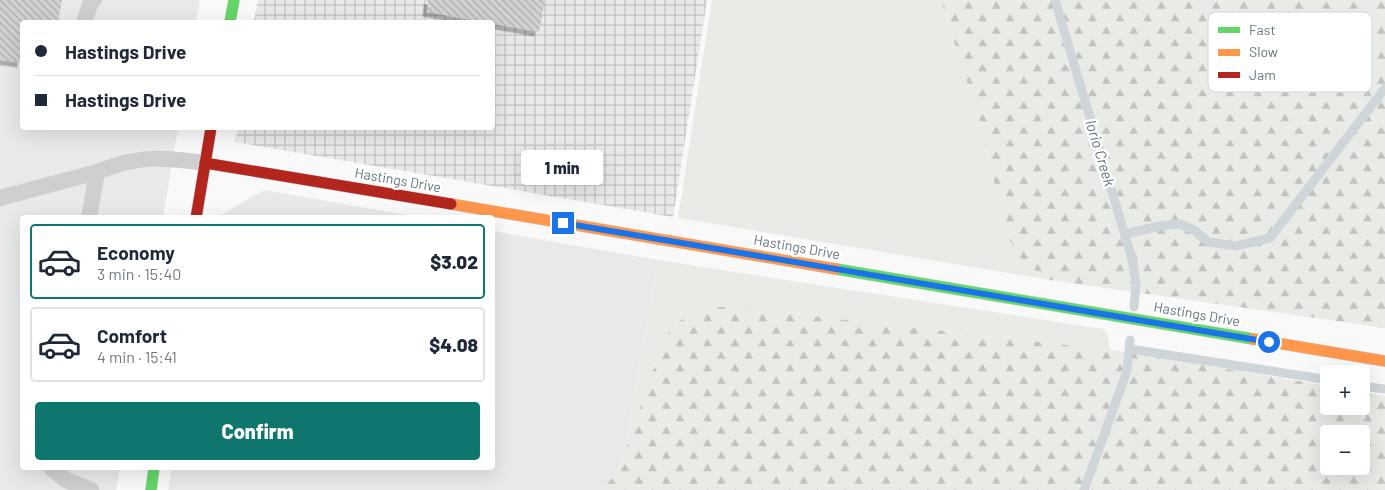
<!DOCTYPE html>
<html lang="en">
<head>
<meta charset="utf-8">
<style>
	:root { --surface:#fff; --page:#f6f6f7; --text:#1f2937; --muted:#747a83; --line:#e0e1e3; --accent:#0f766e }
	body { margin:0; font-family:Barlow,sans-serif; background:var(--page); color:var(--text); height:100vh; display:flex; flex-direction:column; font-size:19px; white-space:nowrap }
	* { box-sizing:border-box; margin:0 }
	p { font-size:16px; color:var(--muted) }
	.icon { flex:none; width:28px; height:28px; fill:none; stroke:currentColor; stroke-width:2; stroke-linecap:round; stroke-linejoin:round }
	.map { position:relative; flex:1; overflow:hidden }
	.side { position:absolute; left:20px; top:215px; width:475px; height:255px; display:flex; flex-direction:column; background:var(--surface); border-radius:5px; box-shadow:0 5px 20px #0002 }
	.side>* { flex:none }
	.guide { position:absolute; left:20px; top:20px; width:475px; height:110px; border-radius:5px; box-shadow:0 5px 20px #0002; display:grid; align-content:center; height:110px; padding:0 15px; background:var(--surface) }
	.fabs { position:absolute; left:1320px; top:365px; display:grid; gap:10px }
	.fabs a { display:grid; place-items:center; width:50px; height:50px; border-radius:5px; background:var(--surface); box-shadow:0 5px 20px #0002; font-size:25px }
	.end { position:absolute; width:22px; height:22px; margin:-11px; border:6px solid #1a73e8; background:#fff; box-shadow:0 0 0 2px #fff }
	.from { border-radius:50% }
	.bubble { position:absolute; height:35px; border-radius:5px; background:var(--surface); box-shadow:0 5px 20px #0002; font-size:16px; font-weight:800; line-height:35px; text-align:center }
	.guide b { display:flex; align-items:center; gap:18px; height:48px; font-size:19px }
	.guide b+b { border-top:1px solid var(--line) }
	.guide i { width:12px; height:12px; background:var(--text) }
	ul { padding:9px 0 0; list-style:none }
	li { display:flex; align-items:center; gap:15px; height:75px; margin:0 10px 8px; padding:0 5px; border:2px solid var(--line); border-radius:5px }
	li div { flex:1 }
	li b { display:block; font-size:19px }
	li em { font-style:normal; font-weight:800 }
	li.selected { border-color:var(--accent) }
	li>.icon { width:45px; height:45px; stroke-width:1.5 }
	.button { display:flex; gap:10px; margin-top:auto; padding:10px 15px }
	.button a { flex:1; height:58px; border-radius:5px; background:var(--accent); color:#fff; font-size:20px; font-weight:800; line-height:58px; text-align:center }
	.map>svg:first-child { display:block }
	.built { fill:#e8e9e9 }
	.industrial { fill:url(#industrial-grid) }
	.green { fill:#e8ebe6 }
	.forest { fill:url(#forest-firs); fill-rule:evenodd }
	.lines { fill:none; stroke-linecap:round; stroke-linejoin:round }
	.stream { stroke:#ced6d9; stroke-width:9 }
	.building { fill:url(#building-back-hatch); filter:url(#shadow) }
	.fast-casing { stroke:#d5d6d7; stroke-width:12 }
	.slow-casing { stroke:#d5d6d7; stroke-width:12 }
	.jam-casing { stroke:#d5d6d7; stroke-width:12 }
	.lane { stroke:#cecfd0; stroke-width:16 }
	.fast { stroke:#63d668; stroke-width:11 }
	.slow { stroke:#ff974d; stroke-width:11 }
	.jam { stroke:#b3261e; stroke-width:11 }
	.route { stroke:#1a73e8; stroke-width:6 }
	.labels { text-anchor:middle; stroke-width:5; stroke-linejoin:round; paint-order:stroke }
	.street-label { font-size:14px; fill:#657683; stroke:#fff }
	.water-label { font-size:15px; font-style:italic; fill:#60757c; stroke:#fff }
	.key { fill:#fff; stroke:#d1d6da; stroke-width:1 }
	.key-label { font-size:14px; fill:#657683 }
</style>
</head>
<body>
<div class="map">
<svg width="1385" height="490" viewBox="0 0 1385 490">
	<defs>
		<pattern id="industrial-grid" width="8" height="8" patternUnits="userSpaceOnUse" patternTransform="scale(1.25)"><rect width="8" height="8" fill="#e8e9e9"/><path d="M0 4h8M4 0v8" fill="none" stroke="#c0c1c2"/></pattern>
		<pattern id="forest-firs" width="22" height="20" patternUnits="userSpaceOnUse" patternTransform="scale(1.25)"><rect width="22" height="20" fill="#e8ebe6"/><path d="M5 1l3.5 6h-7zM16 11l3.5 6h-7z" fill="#c0c3c0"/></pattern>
		<pattern id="building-back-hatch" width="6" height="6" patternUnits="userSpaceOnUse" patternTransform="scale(1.25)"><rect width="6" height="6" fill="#d0d2d3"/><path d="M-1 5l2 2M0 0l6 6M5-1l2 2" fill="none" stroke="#acafb1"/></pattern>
		<filter id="shadow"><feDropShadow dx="-4.5" dy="4.5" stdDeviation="0" flood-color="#0004"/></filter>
	</defs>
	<rect width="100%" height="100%" fill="#f9f9f9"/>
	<!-- built -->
	<g class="built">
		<path d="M0 0H200L196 22H22V128H178L163 217 22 218V468H120L116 490H0Z"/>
		<path d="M264 190 418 217H217Z"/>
		<path d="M493 231 658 260 623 458 616 474 601 490H168L172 468H492Z"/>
	</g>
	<!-- industrial -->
	<path class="industrial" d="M258 0H707L673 217 235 142 238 128H492V22H254Z"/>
	<!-- green -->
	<g class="green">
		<path d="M712 0H941L980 122 1006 234 1023 262 1050 280 678 218Z"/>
		<path d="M658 260 1103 329C1111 334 1107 343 1111 350L733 307 623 458Z"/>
	</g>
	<!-- forest -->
	<g class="forest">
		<path d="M941 0H1385V328L1050 280 1023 262 1006 234 980 122Z"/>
		<path d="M711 307H733L1111 350 1329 386V406H1361V392L1385 396V490H601L616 474 623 458 663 342 674 324 692 314ZM1329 434H1361V466H1329Z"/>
	</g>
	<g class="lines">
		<!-- stream -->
		<g class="stream">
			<path d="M1055 0 1132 259 1136 283 1134 307"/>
			<path d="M1125 234 1165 225 1180 224 1194 230 1208 242 1236 246 1270 238 1385 88"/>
			<path d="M1130 349 1329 380"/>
			<path d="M1361 386 1385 389"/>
			<path d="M1084 490 1127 371 1130 340"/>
		</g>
	</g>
	<!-- building -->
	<g class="building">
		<path d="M0 0H62L58 22H22V63L0 60Z"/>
		<path d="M428 0H545L539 32 427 12Z"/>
	</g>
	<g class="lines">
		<!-- fast casing -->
		<g class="fast-casing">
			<g id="fast">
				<path d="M230 22 234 0"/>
				<path d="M836 269 1253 339"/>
				<path d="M151 490 154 468"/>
			</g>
		</g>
		<!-- slow casing -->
		<g class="slow-casing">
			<g id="slow">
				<path d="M451 204 836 269"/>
				<path d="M1253 339 1385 361"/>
			</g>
		</g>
		<!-- jam casing -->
		<g class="jam-casing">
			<g id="jam">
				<path d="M205 163 451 204"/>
				<path d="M196 218 211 128"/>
			</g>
		</g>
		<!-- lane -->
		<g class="lane">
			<path d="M84 22 91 2 94 0"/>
			<path d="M0 198 97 172"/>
			<path d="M89 218 97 172C137 155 162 157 205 163"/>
			<path d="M51 468 66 480 91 490"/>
		</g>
		<!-- fast -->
		<use href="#fast" class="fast"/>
		<!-- slow -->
		<use href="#slow" class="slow"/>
		<!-- jam -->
		<use href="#jam" class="jam"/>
	</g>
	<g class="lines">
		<!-- route -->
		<path class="route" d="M563 223 1269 342"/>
	</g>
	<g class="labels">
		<!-- street labels -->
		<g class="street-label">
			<text transform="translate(398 180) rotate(10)" y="5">Hastings Drive</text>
			<text transform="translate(797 247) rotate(10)" y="5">Hastings Drive</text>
			<text transform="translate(1197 314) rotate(10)" y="5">Hastings Drive</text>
		</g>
		<!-- water labels -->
		<g class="water-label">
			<text transform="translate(1100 153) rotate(73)" y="5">Iorio Creek</text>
		</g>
	</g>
	<!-- legend -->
	<rect x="1208" y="12" width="164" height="80" rx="8" class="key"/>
	<rect x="1218" y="27" width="22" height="6" fill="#63d668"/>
	<rect x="1218" y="49" width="22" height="7" fill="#ff974d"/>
	<rect x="1218" y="72" width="22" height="6" fill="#b3261e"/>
	<g class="key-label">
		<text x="1249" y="35">Fast</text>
		<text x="1249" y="57">Slow</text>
		<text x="1249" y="80">Jam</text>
	</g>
</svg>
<div class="fabs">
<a>+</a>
<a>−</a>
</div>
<i class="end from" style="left:1269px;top:342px"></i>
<i class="end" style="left:563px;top:223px"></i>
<div class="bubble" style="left:521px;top:150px;width:82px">1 min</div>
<div class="guide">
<b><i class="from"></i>Hastings Drive</b>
<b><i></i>Hastings Drive</b>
</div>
<section class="side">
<ul>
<li class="selected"><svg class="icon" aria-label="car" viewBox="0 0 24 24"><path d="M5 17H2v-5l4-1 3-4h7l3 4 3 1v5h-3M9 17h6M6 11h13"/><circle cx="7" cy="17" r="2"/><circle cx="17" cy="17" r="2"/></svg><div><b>Economy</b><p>3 min · 15:40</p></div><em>$3.02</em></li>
<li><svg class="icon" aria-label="car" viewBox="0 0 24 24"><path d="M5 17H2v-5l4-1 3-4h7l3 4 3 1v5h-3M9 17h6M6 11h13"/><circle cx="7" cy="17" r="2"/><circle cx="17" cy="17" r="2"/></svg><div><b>Comfort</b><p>4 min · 15:41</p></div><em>$4.08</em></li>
</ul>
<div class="button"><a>Confirm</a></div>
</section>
</div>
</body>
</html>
